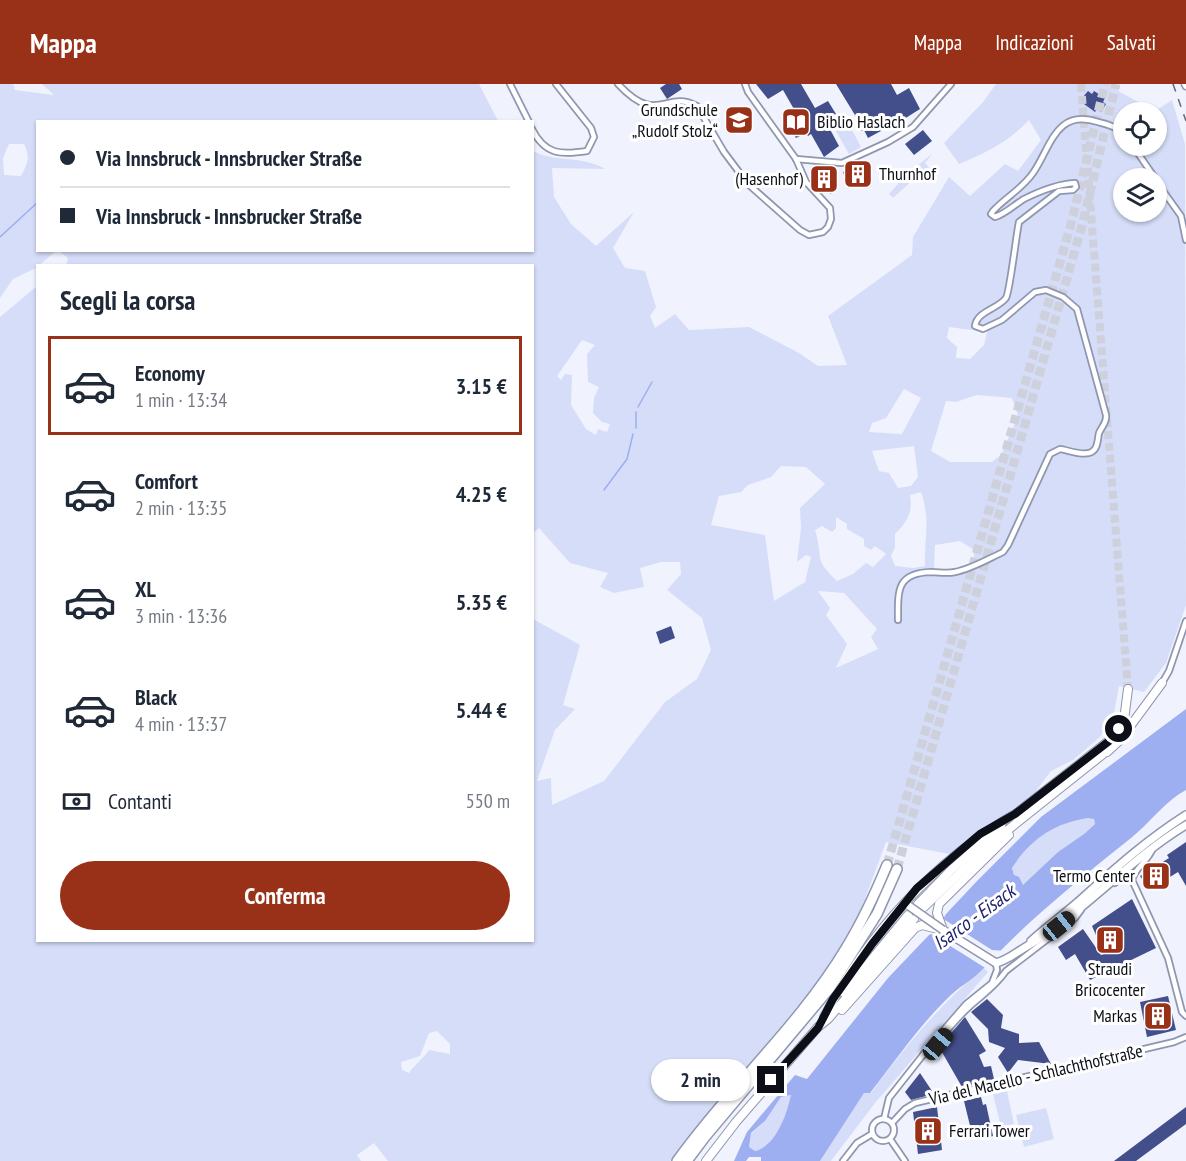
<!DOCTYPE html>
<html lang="it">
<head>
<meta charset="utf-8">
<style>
	:root { --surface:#fff; --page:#f2f2f3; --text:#1f2937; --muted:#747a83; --line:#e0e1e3; --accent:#993119 }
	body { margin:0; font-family:"PT Sans Narrow",sans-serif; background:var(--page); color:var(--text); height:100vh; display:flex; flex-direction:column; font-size:22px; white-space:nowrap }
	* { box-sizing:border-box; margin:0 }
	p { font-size:20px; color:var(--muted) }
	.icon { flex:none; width:33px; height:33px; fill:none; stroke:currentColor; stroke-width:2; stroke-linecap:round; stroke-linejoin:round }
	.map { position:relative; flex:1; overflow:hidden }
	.side { position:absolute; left:36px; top:180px; width:498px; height:678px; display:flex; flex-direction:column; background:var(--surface); border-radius:0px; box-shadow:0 2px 4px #0004 }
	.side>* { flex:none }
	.hud { position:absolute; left:36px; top:36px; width:498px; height:132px; border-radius:0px; box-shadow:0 2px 4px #0004; display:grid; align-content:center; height:132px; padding:0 24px; background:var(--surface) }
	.fabs { position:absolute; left:1113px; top:18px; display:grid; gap:12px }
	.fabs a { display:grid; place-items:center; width:54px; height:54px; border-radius:50%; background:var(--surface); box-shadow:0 2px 4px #0004; font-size:30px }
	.end { position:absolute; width:27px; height:27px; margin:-14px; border:8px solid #0c0f17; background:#fff; box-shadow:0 0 0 3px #fff }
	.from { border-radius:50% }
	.bubble { position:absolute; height:42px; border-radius:21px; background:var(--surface); box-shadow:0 2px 4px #0004; font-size:20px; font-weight:700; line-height:42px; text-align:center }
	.car { position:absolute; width:18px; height:36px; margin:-18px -9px; border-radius:8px; box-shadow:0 0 4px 2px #0007; background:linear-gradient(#222 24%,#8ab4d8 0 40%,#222 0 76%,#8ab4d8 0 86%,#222 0) }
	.hud b { display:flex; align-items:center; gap:21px; height:57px; font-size:22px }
	.hud b+b { border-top:2px solid var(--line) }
	.hud i { width:15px; height:15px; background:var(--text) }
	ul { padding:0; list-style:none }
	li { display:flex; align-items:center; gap:18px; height:99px; margin:0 12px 9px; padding:0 12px; border:3px solid transparent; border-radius:0px }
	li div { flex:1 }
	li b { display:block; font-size:22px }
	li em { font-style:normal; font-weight:700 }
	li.current { border-color:var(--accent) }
	li>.icon { width:54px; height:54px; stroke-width:1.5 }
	h2 { padding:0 24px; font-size:27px; line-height:72px }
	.pay { display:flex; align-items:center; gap:15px; height:66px; padding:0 24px; font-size:22px }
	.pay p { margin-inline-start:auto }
	.primary-button { display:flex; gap:12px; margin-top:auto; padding:12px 24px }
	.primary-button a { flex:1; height:69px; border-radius:36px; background:var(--accent); color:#fff; font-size:24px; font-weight:700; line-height:69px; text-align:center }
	header { display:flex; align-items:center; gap:36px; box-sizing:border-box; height:84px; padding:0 30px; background:var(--accent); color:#fff }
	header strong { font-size:28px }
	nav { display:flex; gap:33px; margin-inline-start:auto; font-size:21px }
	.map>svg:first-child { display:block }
	.green { fill:#d6ddf8; fill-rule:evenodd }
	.water { fill:#9daef1; fill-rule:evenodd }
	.pier { fill:#f0f3fe }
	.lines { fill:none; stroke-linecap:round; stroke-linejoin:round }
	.stream { stroke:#9daef1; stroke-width:1.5 }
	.building { fill:#434f8b }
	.primary-tunnel { stroke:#ced1db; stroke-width:8; stroke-dasharray:8 4; stroke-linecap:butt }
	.motorway-tunnel { stroke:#ced1db; stroke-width:9; stroke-dasharray:9 4.5; stroke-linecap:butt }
	.minor-casing { stroke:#8f96af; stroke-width:8 }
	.tertiary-casing { stroke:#8f96af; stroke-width:9 }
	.secondary-casing { stroke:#8f96af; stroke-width:10 }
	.primary-casing { stroke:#8f96af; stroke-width:10 }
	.motorway-casing { stroke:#8f96af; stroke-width:12 }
	.minor { stroke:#fff; stroke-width:4.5 }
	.tertiary { stroke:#fff; stroke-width:6 }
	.secondary { stroke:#fff; stroke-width:7 }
	.primary { stroke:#fff; stroke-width:8 }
	.motorway { stroke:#fff; stroke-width:9 }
	.rail { stroke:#656871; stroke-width:1.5; stroke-dasharray:8 8; stroke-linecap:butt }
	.secondary-bridge-casing { stroke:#8f96af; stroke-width:10; stroke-linecap:butt }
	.secondary-bridge { stroke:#fff; stroke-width:7 }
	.route { stroke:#0c0f17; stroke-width:8 }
	.labels { text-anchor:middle; stroke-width:6; stroke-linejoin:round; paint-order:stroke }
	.poi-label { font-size:18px; fill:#0c0f17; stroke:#fff; text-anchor:end }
	.street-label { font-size:18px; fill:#0c0f17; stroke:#fff }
	.water-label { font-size:20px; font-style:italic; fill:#1f2370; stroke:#fff }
</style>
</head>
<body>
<header>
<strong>Mappa</strong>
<nav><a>Mappa</a><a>Indicazioni</a><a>Salvati</a></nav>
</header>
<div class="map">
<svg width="1186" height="1077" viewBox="0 0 1186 1077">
	<rect width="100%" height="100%" fill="#f0f3fe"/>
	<!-- green -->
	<g class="green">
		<path d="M0 0H13L15 6 54 11 42 0H479L498 37 38 38V166L56 167 36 184 13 195 0 214ZM9 60H24C31 74 27 80 21 92L4 91 3 74Z"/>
		<path d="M996 0H1112L1120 8 1155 27 1172 16 1185 60 1186 521 1166 579 1144 608 1119 602 1114 629 1100 653 1073 676 1051 687 1033 711 949 770 886 758 858 834 823 891 670 1077H388L374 1059 357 1071 361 1077H0V233L37 202 38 856H532L533 535 580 561 563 621 575 625 555 646 537 697 551 694 552 721 604 697 665 618 697 595 711 566 702 534 667 506 681 490 680 478H661L640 484 644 503 614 509 600 503 608 489 570 479 539 444 533 449 532 182H66L68 174 59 167 532 166 533 67C556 79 582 71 605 85L552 84 554 113 571 140 596 162 634 128 613 164 625 184 645 187 656 223 650 232 655 244 675 230 689 246 749 243 799 269 818 282 847 281 828 232 912 171 913 153 949 93 970 112 1005 80 1018 87 1041 56 1029 36C1008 58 986 69 959 80L944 59 983 18ZM1124 28H1156V62H1124ZM1124 94H1156V128H1124ZM949 243 987 248 984 261 970 275 956 274 957 263 947 254ZM582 256 595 261 587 270 588 298 599 303 594 314 593 329 602 338 610 340 607 348 598 345 596 351 586 345 571 321 572 291 565 290 561 296 557 292ZM904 305 921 314 902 350 869 348 872 339 886 334ZM977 311 1012 314 1018 332 1001 371 992 378H950L931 367 946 317 956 318ZM914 362 918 393 911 402 898 404 889 389 879 387 872 367ZM781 382 806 383 825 400 800 424 801 444 797 478 806 471 811 473 805 498 774 517 765 451 711 441 719 412 741 408 748 401 771 393ZM921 408C931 437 924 453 925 482L913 484 895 482 891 472 895 463V450C907 438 913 429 910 411ZM836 433 847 440V445L864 455V462L871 466 875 462 886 470 873 483 866 479 853 490 837 497C812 473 824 475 815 446L822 442 832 448 836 444ZM960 457 974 466V478L952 487 934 486 935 461ZM818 507 844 509 877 545 871 553 878 565 836 584 847 560 826 531 830 524ZM437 947 450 960V970L429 966C423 975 415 980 409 989L402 986 401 978 420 972 429 949Z"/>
		<path d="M845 33 861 63 849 70 832 40Z"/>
		<path d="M933 69 925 79 930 85 917 92 893 114 889 110 898 100V97Z"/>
		<path d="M1088 733 1094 735 1095 740 1084 750 1058 768 1023 802 1014 791 1012 784C1030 756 1054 739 1088 733Z"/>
		<path d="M984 884 988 888 875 1019 831 1077H820L864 1009H871C906 962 938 922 984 884Z"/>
		<path d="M1007 1007 1014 1040 1001 1043 993 1010Z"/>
		<path d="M792 1011C787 1030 776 1062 755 1067L749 1063 751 1050 765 1037 781 1013Z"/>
		<path d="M1046 1024 1054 1055 1024 1063 1016 1031Z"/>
	</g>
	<!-- water -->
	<path class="water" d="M1186 625V706C1165 717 1150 739 1131 754 1080 795 1028 836 984 884 975 894 962 901 952 910 921 939 896 976 870 1009H864L820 1077H761V1073H749L746 1077H734L747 1048 795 991 807 995 888 894 929 851 936 847 946 830 977 797 1041 733ZM1088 734 1094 735 1095 740 1084 750 1058 768 1023 801 1019 793 1014 791 1012 784C1030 756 1054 739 1088 734ZM791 1011C787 1030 776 1062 755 1067L749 1063 751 1049 765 1037 781 1013Z"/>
	<!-- pier -->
	<path class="pier" d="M942 831 945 836 992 866 1005 867 998 872 987 885 928 848 934 845Z"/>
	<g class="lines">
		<!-- stream -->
		<g class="stream">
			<path d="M0 153 38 118"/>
			<path d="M638 323 652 298"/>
			<path d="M636 328V344"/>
			<path d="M604 406 627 375 633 350"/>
		</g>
	</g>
	<!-- building -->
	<g class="building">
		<path d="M666 0H679L682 5 667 15 660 4Z"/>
		<path d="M756 0H801L815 24 828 17 836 30 825 36 839 62 824 73 811 50 808 52 806 49 796 54 790 44 787 46 784 41 795 34 792 29 795 27 783 6 768 15Z"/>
		<path d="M836 0H891L897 11 909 4 920 25 893 42 892 41 868 54 864 46 861 47 856 37 858 36Z"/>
		<path d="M1088 7 1092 10 1094 7 1105 14 1103 18 1106 20 1101 28 1097 25 1095 28 1084 20 1086 17 1082 14Z"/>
		<path d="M923 46 932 57 914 71 905 60Z"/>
		<path d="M866 79 872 92 848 101 843 88Z"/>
		<path d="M813 83 819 85 821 83 835 99 831 110 812 91 810 86Z"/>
		<path d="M671 542 675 554 660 560 656 548Z"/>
		<path d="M1186 758V802L1178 788 1149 806 1140 792 1169 774 1167 771Z"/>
		<path d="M1132 815 1156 864 1090 896 1075 870 1066 876 1058 863 1083 845 1101 871 1104 870 1092 842Z"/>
		<path d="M1168 912 1176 946 1147 953 1140 918Z"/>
		<path d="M987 915 1003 931 1001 944 1019 950V959L1039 958 1051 980 1018 976 1008 989 998 973 1005 964 989 958 988 945 971 928Z"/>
		<path d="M965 933 986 967 979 971 984 983 991 982 994 995 962 1003 939 963Z"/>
		<path d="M920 989 934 1010 911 1016 905 1008Z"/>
		<path d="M981 1013 983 1021 986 1020 993 1052 981 1056 979 1048 972 1050 964 1017Z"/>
		<path d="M937 1023 942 1066 918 1070 913 1028Z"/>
		<path d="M1186 1023V1040L1136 1077H1114Z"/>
	</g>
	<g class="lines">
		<!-- primary-tunnel -->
		<path class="primary-tunnel" d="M1081 0 1128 605"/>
		<!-- motorway-tunnel -->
		<g class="motorway-tunnel">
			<path d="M887 781 1071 140 1105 0"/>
			<path d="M897 785 1082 142 1116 0"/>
		</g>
		<!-- minor casing -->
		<g class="minor-casing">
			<g id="minor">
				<path d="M510 0 529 38"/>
				<path d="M618 0C658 43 665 5 697 22L724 68 748 100 800 146 809 151 823 148 828 143 831 135 830 124 806 98 796 75 748 8 745 0"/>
				<path d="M532 45C545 71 561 71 587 67L594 53 591 44 556 0"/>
				<path d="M1133 62 1155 94"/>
				<path d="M796 75 842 79 888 58 913 43 951 0"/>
				<path d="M1156 97 1181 132 1186 156"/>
				<path d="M898 536C898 507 896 489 931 488 939 488 947 490 955 488 971 485 988 475 1003 468L1008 461 1050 370 1060 365C1069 366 1091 376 1096 363 1098 359 1098 353 1099 349 1102 342 1107 339 1106 331L1077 225 1063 213 1046 206 1035 208 1002 236 983 245 975 242C977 227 998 225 1006 214 1010 207 1016 152 1019 138L1059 107 1073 106 1076 103 1075 99C1057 100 1040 107 1024 115 1014 121 1005 130 995 133L991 130 993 127C1006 113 1022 105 1033 89 1051 63 1056 24 1098 38 1107 40 1116 43 1124 49"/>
				<path d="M1162 599 1169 587 1186 537"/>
				<path d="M1132 796 1168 874 1182 928 1186 932"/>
				<path d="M1132 796C1135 783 1148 778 1153 764"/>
				<path d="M1115 799 1120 795 1132 796"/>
				<path d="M923 971C941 957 952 938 969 923 982 911 995 903 1006 887L1075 834 1081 826"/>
				<circle cx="883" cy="1046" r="11"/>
				<path d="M884 1035 889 1014 934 957 966 920 992 899 997 886 996 879"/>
				<path d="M892 1039 905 1025 915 1019 1174 958 1186 953"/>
				<path d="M890 1055 905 1077"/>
				<path d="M843 1077 857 1059 872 1050"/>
			</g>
		</g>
		<!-- tertiary casing -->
		<g class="tertiary-casing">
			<path id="tertiary" d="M1185 0 1186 2"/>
		</g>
		<!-- secondary casing -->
		<g class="secondary-casing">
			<g id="secondary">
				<path d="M943 846 996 879C1007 876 1014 870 1024 864 1083 830 1128 776 1186 741"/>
				<path d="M1031 857C1050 840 1070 826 1088 809 1120 780 1150 754 1186 731"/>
			</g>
		</g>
		<!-- primary casing -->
		<g class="primary-casing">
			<g id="primary">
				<path d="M1107 668 1120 656 1162 599"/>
				<path d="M1013 732 1110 656"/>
				<path d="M918 820 951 786 1001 742"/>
				<path d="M924 823 989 761 1103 670 1124 636 1128 605"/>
				<path d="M943 846 937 829 939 820 1009 751"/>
				<path d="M844 909 908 831"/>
				<path d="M842 926 915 844 922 841 942 846"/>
				<path d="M824 933C868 850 934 777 1015 730"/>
				<path d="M706 1077 736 1038 818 943 828 935 914 835"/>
			</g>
		</g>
		<!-- motorway casing -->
		<g class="motorway-casing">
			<g id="motorway">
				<path d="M677 1077C729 1004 800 941 846 864 862 838 875 810 887 781"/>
				<path d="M687 1077 705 1053 830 904 877 830 897 785"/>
			</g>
		</g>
		<!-- minor -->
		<use href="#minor" class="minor"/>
		<!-- tertiary -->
		<use href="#tertiary" class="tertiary"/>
		<!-- secondary -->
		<use href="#secondary" class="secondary"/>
		<!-- primary -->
		<use href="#primary" class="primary"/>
		<!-- motorway -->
		<use href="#motorway" class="motorway"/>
		<!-- rail -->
		<path class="rail" d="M1173 0 1186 37"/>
		<!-- secondary-bridge casing -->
		<g class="secondary-bridge-casing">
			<path id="secondary-bridge" d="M909 822 943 846"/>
		</g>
		<!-- secondary-bridge -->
		<use href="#secondary-bridge" class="secondary-bridge"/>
	</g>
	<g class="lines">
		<!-- route -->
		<path class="route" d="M771 996 818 944 833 915 872 860 917 804 980 750 1015 730 1113 654 1119 645"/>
	</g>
	<!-- icons -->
	<defs>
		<g id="school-square" transform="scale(1.5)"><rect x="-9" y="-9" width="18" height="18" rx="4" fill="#993119" stroke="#fff"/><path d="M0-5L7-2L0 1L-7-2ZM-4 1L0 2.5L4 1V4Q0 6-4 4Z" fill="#fff"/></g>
		<g id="library-square" transform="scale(1.5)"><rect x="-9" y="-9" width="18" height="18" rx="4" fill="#993119" stroke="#fff"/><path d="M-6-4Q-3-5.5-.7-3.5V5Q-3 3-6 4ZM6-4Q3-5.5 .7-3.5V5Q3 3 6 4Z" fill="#fff"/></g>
		<g id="building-square" transform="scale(1.5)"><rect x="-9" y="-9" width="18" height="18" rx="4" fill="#993119" stroke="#fff"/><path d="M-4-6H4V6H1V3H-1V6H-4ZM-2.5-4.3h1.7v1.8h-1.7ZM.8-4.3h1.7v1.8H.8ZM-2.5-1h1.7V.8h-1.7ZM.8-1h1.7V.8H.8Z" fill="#fff"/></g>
	</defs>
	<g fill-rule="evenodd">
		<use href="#school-square" x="739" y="36"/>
		<use href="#library-square" x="796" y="38"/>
		<use href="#building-square" x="858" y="90"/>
		<use href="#building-square" x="824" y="95"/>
		<use href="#building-square" x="1156" y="792"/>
		<use href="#building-square" x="1110" y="856"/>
		<use href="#building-square" x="1158" y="932"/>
		<use href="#building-square" x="928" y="1047"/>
	</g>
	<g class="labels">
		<!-- poi labels -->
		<g class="poi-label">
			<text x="718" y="32">Grundschule<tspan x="718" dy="21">„Rudolf Stolz“</tspan></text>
			<text x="817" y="44" text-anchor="start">Biblio Haslach</text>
			<text x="879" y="96" text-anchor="start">Thurnhof</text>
			<text x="803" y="101">(Hasenhof)</text>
			<text x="1135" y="798">Termo Center</text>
			<text x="1110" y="891" text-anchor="middle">Straudi<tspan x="1110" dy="21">Bricocenter</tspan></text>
			<text x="1137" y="938">Markas</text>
			<text x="949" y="1053" text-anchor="start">Ferrari Tower</text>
		</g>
		<!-- street labels -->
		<g class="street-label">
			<text transform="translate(1036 991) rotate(-13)" y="6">Via del Macello - Schlachthofstraße</text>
		</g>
		<!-- water labels -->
		<g class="water-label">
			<text transform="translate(974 833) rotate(-36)" y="7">Isarco - Eisack</text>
		</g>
	</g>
</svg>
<div class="fabs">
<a><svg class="icon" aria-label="locate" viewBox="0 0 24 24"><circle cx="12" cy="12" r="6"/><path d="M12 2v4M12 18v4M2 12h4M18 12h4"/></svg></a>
<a><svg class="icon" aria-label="layers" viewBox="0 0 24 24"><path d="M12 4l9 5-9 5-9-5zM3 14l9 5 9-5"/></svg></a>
</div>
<i class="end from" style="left:1119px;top:645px"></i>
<i class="end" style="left:771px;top:996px"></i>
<div class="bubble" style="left:651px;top:975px;width:99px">2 min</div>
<i class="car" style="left:1059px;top:842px;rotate:51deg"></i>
<i class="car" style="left:938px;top:960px;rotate:40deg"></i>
<div class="hud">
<b><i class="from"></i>Via Innsbruck - Innsbrucker Straße</b>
<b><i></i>Via Innsbruck - Innsbrucker Straße</b>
</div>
<section class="side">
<h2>Scegli la corsa</h2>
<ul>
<li class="current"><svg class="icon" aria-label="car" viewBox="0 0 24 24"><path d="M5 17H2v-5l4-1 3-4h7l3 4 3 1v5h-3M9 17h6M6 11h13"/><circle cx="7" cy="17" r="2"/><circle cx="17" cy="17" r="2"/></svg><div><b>Economy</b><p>1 min · 13:34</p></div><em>3.15 €</em></li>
<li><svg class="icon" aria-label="car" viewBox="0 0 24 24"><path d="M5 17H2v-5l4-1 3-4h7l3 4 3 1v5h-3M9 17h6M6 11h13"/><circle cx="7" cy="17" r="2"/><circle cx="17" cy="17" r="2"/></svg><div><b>Comfort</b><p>2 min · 13:35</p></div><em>4.25 €</em></li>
<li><svg class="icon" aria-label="car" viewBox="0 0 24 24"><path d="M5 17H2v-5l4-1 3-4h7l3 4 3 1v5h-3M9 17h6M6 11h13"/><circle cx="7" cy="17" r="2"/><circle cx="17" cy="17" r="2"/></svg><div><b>XL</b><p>3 min · 13:36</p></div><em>5.35 €</em></li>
<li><svg class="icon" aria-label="car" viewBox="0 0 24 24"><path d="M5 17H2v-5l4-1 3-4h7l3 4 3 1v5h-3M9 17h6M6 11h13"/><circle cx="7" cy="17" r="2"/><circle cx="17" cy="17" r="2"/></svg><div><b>Black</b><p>4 min · 13:37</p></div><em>5.44 €</em></li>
</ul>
<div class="pay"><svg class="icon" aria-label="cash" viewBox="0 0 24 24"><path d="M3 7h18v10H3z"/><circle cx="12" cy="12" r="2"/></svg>Contanti<p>550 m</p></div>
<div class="primary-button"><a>Conferma</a></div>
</section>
</div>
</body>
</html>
